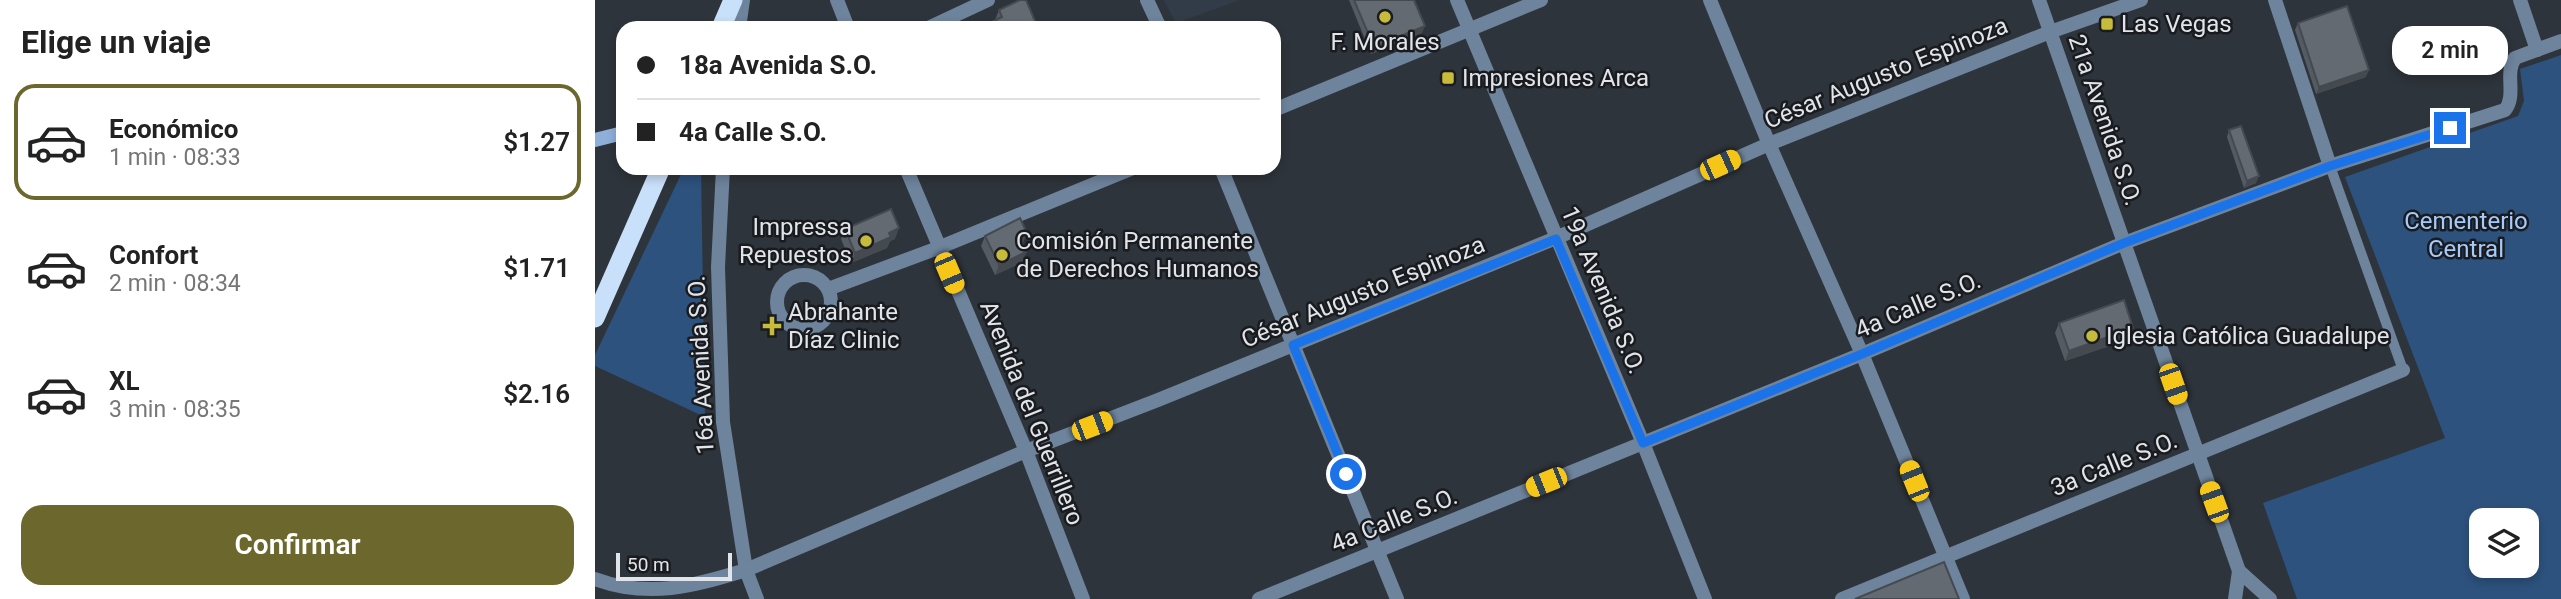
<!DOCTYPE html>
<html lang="es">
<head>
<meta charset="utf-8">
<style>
	:root { --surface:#fff; --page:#f2f2f2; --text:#222; --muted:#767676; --line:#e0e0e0; --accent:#6c672d }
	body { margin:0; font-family:Roboto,sans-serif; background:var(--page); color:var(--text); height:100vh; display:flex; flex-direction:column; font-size:26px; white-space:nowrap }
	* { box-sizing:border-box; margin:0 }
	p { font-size:23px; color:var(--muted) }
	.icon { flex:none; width:38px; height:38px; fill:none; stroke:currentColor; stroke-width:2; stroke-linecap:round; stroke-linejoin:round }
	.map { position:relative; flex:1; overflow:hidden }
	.panel { display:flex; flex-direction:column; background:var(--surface); width:595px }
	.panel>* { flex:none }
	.hud { position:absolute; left:21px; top:21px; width:665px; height:154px; border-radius:21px; box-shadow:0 4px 10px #0003; display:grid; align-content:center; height:154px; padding:0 21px; background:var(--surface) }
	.tools { position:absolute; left:1874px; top:508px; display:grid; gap:14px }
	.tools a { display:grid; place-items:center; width:70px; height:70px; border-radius:14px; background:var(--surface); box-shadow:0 4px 10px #0003; font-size:35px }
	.scale { position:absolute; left:21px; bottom:18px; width:116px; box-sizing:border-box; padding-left:7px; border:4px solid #e1e5ea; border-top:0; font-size:19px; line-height:24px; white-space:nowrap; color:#e1e5ea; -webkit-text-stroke:5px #191b1f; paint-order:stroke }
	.end { position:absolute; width:32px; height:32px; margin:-16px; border:9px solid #1a73e8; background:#fff; box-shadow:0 0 0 4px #fff }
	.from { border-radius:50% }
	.bubble { position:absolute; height:49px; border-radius:21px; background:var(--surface); box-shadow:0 4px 10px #0003; font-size:23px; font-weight:600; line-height:49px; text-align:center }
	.car { position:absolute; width:21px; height:42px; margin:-21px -10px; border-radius:9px; box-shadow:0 0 5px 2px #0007; background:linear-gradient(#f5c518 24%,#345 0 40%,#f5c518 0 76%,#345 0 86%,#f5c518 0) }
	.hud b { display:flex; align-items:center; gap:24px; height:66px; font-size:26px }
	.hud b+b { border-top:2px solid var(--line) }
	.hud i { width:18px; height:18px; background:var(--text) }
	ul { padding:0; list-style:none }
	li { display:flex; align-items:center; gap:21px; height:116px; margin:0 14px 10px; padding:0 7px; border:4px solid transparent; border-radius:21px }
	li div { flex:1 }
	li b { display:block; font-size:26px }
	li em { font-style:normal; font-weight:600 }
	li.selected { border-color:var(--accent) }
	li>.icon { width:63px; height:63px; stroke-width:1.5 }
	h2 { padding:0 21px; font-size:32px; line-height:84px }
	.button { display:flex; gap:14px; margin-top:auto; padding:14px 21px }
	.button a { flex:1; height:80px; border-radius:21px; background:var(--accent); color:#fff; font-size:28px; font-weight:600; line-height:80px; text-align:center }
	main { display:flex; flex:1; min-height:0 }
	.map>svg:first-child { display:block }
	.built { fill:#323c49 }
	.green { fill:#2d527d; fill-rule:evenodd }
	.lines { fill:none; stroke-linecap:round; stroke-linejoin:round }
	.pedestrian { stroke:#6e839c; stroke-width:10 }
	.minor { stroke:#6e839c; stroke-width:14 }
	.tertiary { stroke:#6e839c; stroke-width:14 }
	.secondary { stroke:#8eafd8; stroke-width:14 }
	.trunk { stroke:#c9e0fa; stroke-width:19 }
	.wall { fill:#555b62 }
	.shaded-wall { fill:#454a50 }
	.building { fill:#636a72; stroke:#454a50; stroke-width:2 }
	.route { stroke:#1a73e8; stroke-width:9 }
	.poi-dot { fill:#c7bb3b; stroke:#191b1f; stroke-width:2.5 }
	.labels { text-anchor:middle; stroke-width:5; stroke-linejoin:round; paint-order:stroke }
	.poi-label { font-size:24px; fill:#e1e5ea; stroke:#191b1f; text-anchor:start }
	.street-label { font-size:24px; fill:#e1e5ea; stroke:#191b1f }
	.park-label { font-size:24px; fill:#a4cbfb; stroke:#191b1f }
</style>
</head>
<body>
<main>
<section class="panel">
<h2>Elige un viaje</h2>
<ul>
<li class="selected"><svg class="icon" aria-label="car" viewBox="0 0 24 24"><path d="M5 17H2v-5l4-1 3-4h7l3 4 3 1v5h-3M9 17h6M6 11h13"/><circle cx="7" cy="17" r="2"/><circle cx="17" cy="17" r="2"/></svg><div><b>Económico</b><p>1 min · 08:33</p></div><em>$1.27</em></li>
<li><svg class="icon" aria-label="car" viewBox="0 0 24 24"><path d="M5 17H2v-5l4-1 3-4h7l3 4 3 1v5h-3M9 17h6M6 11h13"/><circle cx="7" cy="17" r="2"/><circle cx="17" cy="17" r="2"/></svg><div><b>Confort</b><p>2 min · 08:34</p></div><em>$1.71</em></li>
<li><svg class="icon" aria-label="car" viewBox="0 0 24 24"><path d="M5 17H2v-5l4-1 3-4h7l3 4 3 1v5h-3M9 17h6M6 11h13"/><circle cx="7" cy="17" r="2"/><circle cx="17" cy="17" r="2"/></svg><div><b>XL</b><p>3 min · 08:35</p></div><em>$2.16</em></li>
</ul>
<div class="button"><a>Confirmar</a></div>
</section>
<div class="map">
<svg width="1966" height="599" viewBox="0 0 1966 599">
	<rect width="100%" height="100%" fill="#2e343b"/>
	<!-- built -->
	<path class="built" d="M569 0H645L581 23Z"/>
	<!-- green -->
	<g class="green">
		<path d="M1966 55V599H1702L1668 503 1850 438 1750 177 1923 116 1929 101 1925 69ZM1886 520H1932V565H1886Z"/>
		<path d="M89 168H106L110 417 0 366V355Z"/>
	</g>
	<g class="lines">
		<!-- pedestrian -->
		<path class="pedestrian" d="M1735 166 1808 370"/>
		<!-- minor -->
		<g class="minor">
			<path d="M862 0 1048 443 1110 599"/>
			<path d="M1115 0 1174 144 1267 354 1368 599"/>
			<path d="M1444 0 1644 571 1675 599"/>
			<path d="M1680 0 1735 166"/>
			<path d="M1925 0 1942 50"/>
			<path d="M144 28 148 0"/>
			<path d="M128 168 123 267 128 422 151 570 162 599"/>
			<circle cx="209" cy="302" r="27"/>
			<path d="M233 289 343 248"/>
			<path d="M0 579C54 599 99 586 151 570L431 451"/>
			<path d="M664 599 1267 354 1529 243 1735 166 1910 110C1922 95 1909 73 1920 58L1966 41"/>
			<path d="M1247 599 1808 370"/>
			<path d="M1640 599 1644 571"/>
		</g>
		<!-- tertiary -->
		<g class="tertiary">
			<path d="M242 0 253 28"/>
			<path d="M552 0 565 28"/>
			<path d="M333 28 393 0"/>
			<path d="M679 110 946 0"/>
			<path d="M311 168 431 451 488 599"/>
			<path d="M626 168 802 599"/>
			<path d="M343 248 538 168"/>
			<path d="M431 451 563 400 961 238 1174 144 1455 32 1546 0"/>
		</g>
		<!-- secondary -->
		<path class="secondary" d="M0 140 28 133"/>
		<!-- trunk -->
		<g class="trunk">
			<path d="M126 28 138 0"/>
			<path d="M0 318 66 168"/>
		</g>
	</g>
	<!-- wall -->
	<g class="wall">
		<path d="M754 0H819L827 33 776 54Z"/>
		<path d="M404 10 443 28 400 20Z"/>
		<path d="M1703 23 1771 77 1721 94 1700 30Z"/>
		<path d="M1634 130 1661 183 1649 188 1632 137Z"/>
		<path d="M250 229 300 239 295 241 292 248 256 263 246 239Z"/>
		<path d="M390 236 428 243 431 252 428 262 400 275 386 246Z"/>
		<path d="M1464 323 1535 339 1470 361 1460 333Z"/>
	</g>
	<!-- shaded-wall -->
	<g class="shaded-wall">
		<path d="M830 26 827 33 776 54 779 47Z"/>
		<path d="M1774 70 1771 77 1721 94 1724 87Z"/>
		<path d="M1664 176 1661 183 1649 188 1652 181Z"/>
		<path d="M304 228 300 239 295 241 292 248 256 263 260 253 294 233Z"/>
		<path d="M432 233 428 243 420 247 424 236Z"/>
		<path d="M431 252 428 262 400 275 404 265Z"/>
		<path d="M1538 328 1535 339 1470 361 1474 351Z"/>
	</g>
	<!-- building -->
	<g class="building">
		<path d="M425 0H431L443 28H384L407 17 404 10Z"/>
		<path d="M759 0H819L830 26 779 47Z"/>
		<path d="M1752 6 1774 70 1724 87 1703 23Z"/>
		<path d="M1646 126 1664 176 1652 181 1634 130Z"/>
		<path d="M296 209 304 228 294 233 296 237 260 253 250 229Z"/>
		<path d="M425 218 432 233 424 236 431 252 404 265 390 236Z"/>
		<path d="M1529 300 1538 328 1474 351 1464 323Z"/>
		<path d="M1349 562 1364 599H1260Z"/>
	</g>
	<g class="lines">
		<!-- route -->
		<path class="route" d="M751 474 698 345 961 239 1048 443 1267 354 1529 243 1735 166 1855 128"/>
	</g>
	<!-- markers -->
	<g class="poi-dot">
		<circle cx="790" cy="17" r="7"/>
		<rect x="1505" y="17" width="14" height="14" rx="3.5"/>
		<rect x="846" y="71" width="14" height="14" rx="3.5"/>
		<circle cx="271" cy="241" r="7"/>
		<circle cx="407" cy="255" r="7"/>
		<path d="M173.5 315.5h7v7h7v7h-7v7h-7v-7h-7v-7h7z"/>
		<circle cx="1497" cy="336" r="7"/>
	</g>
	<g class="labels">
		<!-- poi labels -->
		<g class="poi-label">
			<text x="1526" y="32">Las Vegas</text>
			<text x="790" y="50" text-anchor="middle">F. Morales</text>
			<text x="867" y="86">Impresiones Arca</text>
			<text x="257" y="235" text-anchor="end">Impressa<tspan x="257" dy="28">Repuestos</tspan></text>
			<text x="421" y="249">Comisión Permanente<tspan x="421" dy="28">de Derechos Humanos</tspan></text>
			<text x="193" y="320">Abrahante<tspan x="193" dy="28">Díaz Clinic</tspan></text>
			<text x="1511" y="344">Iglesia Católica Guadalupe</text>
		</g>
		<!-- street labels -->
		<g class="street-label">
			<text transform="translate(1291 73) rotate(-22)" y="8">César Augusto Espinoza</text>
			<text transform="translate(1510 120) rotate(71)" y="8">21a Avenida S.O.</text>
			<text transform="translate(1008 290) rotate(67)" y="8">19a Avenida S.O.</text>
			<text transform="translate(768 292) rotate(-22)" y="8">César Augusto Espinoza</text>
			<text transform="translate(1323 305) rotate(-23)" y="8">4a Calle S.O.</text>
			<text transform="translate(106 365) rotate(-93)" y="8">16a Avenida S.O.</text>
			<text transform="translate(437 413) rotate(68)" y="8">Avenida del Guerrillero</text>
			<text transform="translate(1519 464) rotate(-22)" y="8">3a Calle S.O.</text>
			<text transform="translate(799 520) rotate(-22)" y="8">4a Calle S.O.</text>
		</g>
		<!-- park labels -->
		<g class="park-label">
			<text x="1871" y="229">Cementerio<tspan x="1871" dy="28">Central</tspan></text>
		</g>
	</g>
</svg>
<div class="tools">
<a><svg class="icon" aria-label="layers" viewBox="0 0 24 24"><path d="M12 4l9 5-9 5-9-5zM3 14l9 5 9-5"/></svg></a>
</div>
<div class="scale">50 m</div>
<i class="end from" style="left:751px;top:474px"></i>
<i class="end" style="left:1855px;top:128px"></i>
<div class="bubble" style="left:1797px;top:26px;width:116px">2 min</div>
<i class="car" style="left:1125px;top:165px;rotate:66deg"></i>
<i class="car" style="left:354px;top:273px;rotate:157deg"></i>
<i class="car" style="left:1578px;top:384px;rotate:161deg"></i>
<i class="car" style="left:497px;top:426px;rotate:69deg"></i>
<i class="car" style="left:1319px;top:481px;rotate:338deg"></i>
<i class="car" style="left:951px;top:482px;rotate:248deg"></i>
<i class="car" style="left:1619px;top:502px;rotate:340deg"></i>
<div class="hud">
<b><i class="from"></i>18a Avenida S.O.</b>
<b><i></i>4a Calle S.O.</b>
</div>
</div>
</main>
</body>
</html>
